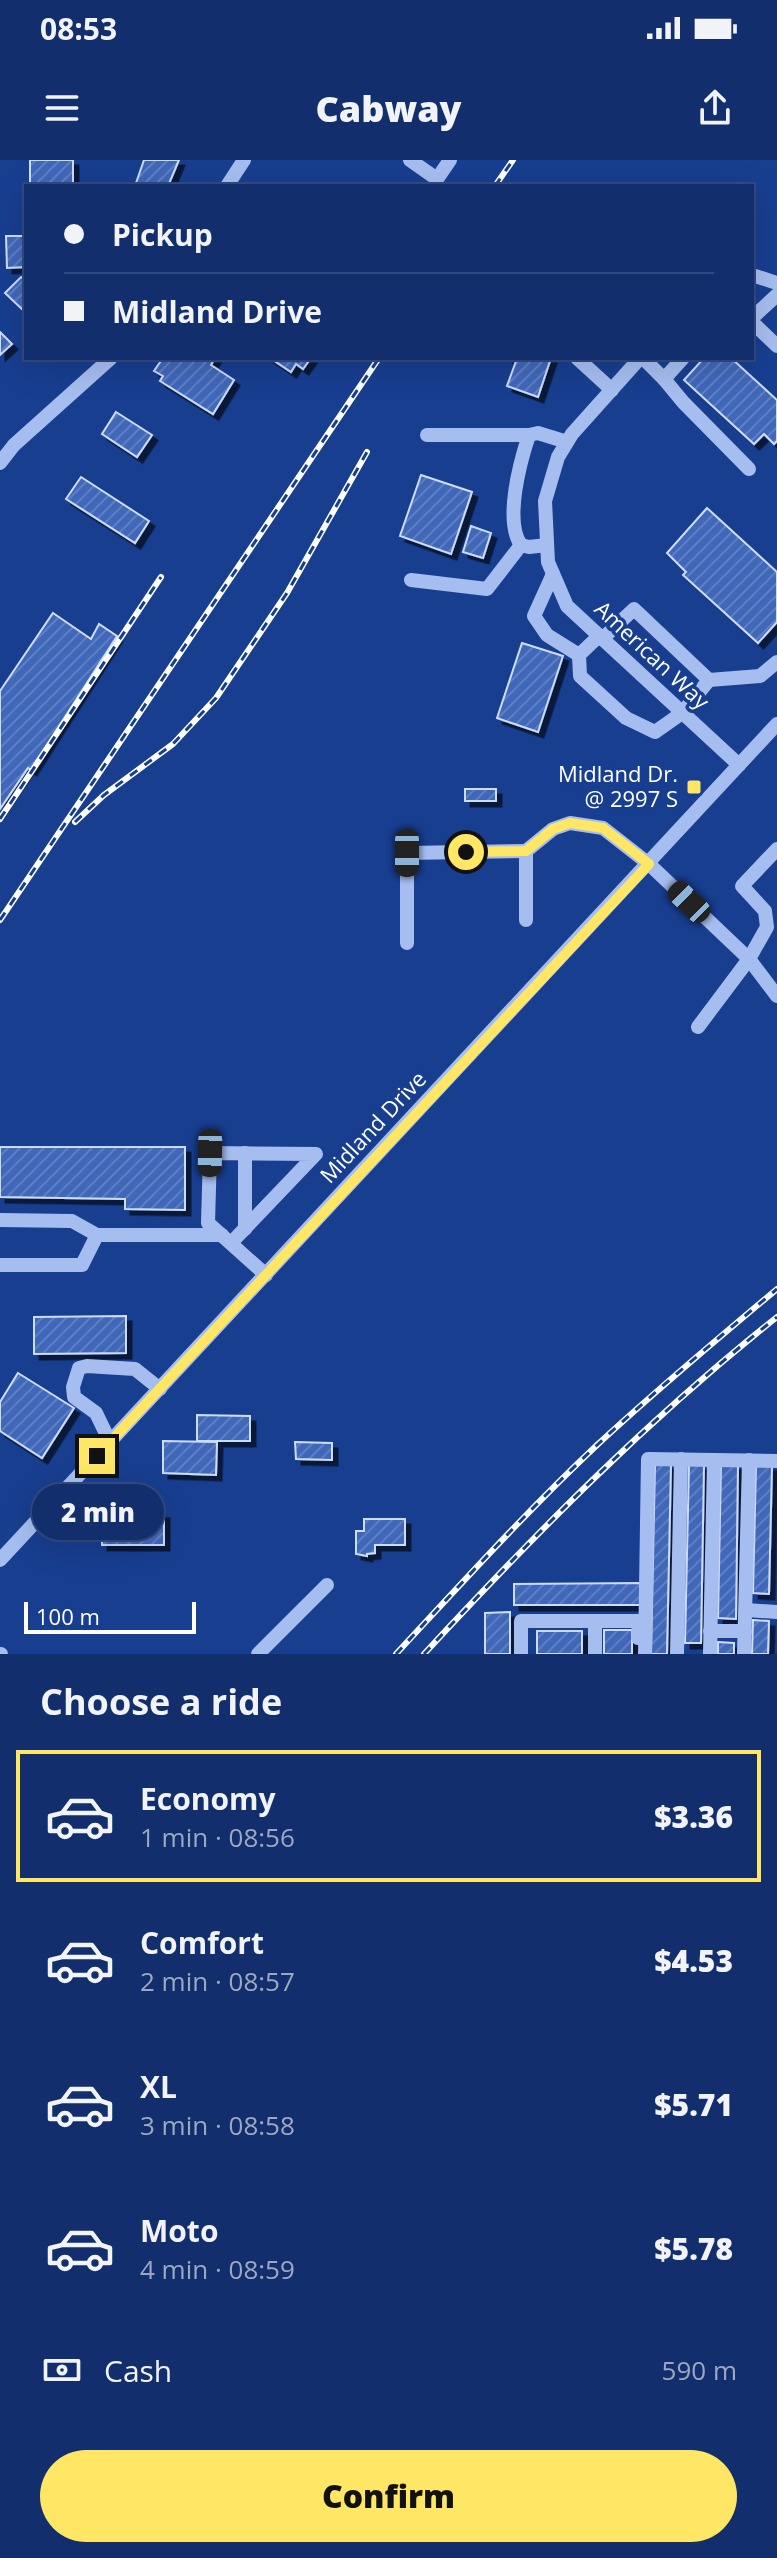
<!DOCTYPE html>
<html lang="en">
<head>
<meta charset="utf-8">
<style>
	:root { --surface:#122e6c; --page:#1f3a74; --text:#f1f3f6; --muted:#9ca8c2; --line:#314a7f; --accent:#ffe664 }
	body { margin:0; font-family:"Open Sans",sans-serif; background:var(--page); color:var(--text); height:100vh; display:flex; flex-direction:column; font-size:30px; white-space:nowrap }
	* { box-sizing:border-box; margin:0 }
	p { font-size:26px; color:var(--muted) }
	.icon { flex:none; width:44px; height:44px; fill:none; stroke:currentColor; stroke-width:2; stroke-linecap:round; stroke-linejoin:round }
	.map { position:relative; height:1494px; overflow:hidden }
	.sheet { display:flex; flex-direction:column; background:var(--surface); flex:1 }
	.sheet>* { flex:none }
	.top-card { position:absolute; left:24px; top:24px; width:730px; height:176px; border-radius:0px; box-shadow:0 8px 32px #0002,0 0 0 2px var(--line); display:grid; align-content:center; height:176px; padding:0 40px; background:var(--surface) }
	.scale { position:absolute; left:24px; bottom:20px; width:172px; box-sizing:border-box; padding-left:8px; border:4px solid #fff; border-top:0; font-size:22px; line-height:28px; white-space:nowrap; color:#fff; -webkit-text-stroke:6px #183e90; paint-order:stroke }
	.end { position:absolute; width:36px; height:36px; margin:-18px; border:10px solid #ffe664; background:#111; box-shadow:0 0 0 4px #111 }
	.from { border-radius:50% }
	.bubble { position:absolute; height:56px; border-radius:28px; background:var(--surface); box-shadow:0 8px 32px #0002,0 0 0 2px var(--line); font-size:26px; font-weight:800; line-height:56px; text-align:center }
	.car { position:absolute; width:24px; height:48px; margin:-24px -12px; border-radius:10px; box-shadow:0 0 6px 2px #0007; background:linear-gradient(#222 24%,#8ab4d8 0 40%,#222 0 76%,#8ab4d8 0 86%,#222 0) }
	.top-card b { display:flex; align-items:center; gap:28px; height:76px; font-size:30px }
	.top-card b+b { border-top:2px solid var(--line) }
	.top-card i { width:20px; height:20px; background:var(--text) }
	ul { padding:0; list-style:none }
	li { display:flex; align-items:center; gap:24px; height:132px; margin:0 16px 12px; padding:0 24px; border:4px solid transparent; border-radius:0px }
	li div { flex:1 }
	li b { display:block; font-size:30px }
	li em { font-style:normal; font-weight:800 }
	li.current { border-color:var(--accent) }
	li>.icon { width:72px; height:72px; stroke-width:1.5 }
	h2 { padding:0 40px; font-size:36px; line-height:96px }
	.pay { display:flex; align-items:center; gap:20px; height:88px; padding:0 40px; font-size:30px }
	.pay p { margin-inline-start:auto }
	.cta { display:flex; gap:16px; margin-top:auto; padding:16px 40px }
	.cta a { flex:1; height:92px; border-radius:48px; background:var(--accent); color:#111; font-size:32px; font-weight:800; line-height:92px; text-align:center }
	.status { display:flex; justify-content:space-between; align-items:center; height:56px; padding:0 40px; background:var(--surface); direction:ltr }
	.status svg { height:22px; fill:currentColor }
	header { display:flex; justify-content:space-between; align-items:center; height:104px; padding:0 40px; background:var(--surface); font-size:36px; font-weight:800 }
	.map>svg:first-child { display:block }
	.building { fill:url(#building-hatch); stroke:#cddcfb; stroke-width:2; filter:url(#shadow) }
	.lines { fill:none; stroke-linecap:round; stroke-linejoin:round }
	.minor { stroke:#a6beef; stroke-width:14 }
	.rail-casing { stroke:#fff; stroke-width:6 }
	.rail { stroke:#183e90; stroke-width:3; stroke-dasharray:9; stroke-linecap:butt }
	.route { stroke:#ffe664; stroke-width:10 }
	.poi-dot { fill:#ffe664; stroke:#183e90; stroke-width:3 }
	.labels { text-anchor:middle; stroke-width:7; stroke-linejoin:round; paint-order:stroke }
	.street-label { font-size:22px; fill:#fff; stroke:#183e90 }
	.poi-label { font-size:22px; fill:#fff; stroke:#183e90; text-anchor:end }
</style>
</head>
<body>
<div class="status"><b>08:53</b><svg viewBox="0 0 49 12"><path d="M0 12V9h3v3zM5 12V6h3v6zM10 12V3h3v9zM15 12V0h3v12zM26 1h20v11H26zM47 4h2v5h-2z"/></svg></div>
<header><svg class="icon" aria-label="menu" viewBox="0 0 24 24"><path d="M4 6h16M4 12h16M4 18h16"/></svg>Cabway<svg class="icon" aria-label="share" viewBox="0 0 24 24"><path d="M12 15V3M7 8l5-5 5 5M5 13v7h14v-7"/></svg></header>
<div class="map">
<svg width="777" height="1494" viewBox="0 0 777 1494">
	<defs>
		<pattern id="building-hatch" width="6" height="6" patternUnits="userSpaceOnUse" patternTransform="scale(2)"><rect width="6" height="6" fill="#4167b9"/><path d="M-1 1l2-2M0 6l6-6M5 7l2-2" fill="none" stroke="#5e7ec4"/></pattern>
		<filter id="shadow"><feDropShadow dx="5.5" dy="5.5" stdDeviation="0" flood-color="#0009"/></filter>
	</defs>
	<rect width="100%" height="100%" fill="#183e90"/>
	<!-- building -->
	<g class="building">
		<rect x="30" y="0" width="43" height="26"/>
		<path d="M144 0H179L168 26H135Z"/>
		<path d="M6 76H26V107L7 108Z"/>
		<path d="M21 117 26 121V153L5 133Z"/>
		<path d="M0 172 12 184 0 195Z"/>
		<path d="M163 198H215L211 205 234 220 213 254 160 221 163 216 154 211Z"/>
		<path d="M270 198H311L303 209 296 204 291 212Z"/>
		<path d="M507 198H551L538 237 507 226 516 201Z"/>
		<path d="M704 198H731L777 240V281L774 284 764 274 754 284 684 220Z"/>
		<path d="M116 252 152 275 137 297 102 274Z"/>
		<path d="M421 315 472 332 451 394 400 376Z"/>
		<path d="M81 317 149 361 135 383 66 339Z"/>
		<path d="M707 348 777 412V462L758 483 683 415 686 412 667 393Z"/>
		<path d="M471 366 491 373 483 398 463 392Z"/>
		<path d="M53 453 91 479 99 464 117 476 31 610 28 608 0 649V531Z"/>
		<path d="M522 483 563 496 538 572 497 558Z"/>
		<rect x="465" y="629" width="31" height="12"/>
		<path d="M0 987H185V1050L125 1049V1039L0 1037Z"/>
		<path d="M126 1156V1193L34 1194V1157Z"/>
		<path d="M18 1213 74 1248 42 1298 0 1271V1242Z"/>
		<path d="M197 1255 250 1256V1281H197Z"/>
		<path d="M163 1281 217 1282 216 1315 163 1313Z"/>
		<path d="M295 1282 332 1283V1300L296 1299Z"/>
		<path d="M655 1304H671L667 1494H651Z"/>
		<path d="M689 1304 704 1305 701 1483H685Z"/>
		<path d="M721 1305H738L736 1459 718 1458Z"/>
		<path d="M756 1305 772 1306 769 1434 753 1433Z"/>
		<path d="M102 1352 164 1353V1385H102Z"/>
		<path d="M364 1359H405V1385H375V1393L367 1394V1396L356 1394V1371H364Z"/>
		<path d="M641 1423V1445H514V1424Z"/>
		<path d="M510 1452V1494H485V1453Z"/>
		<path d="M753 1460 769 1461 768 1494H752Z"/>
		<rect x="604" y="1470" width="28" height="24"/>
		<rect x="537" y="1471" width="45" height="23"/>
		<path d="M718 1482 734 1483V1494H718Z"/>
	</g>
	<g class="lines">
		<!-- minor -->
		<g class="minor">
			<path d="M410 0 437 19 450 0"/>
			<path d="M227 26 244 0"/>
			<path d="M752 115 777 123"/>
			<path d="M752 158 777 135"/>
			<path d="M752 162 777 186"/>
			<path d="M577 198 612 230"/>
			<path d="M640 198 572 274 558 297 545 341 548 402 567 446 739 605"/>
			<path d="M643 198 664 219 683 198"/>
			<path d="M664 219 683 242 749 309"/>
			<path d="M427 275H529"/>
			<path d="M0 303 14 285 111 198"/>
			<path d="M547 385 529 387 521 385C504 361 520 302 529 275L538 273 567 282"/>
			<path d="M553 414 534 456 547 475 579 495"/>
			<path d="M411 420 487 429 521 385"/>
			<path d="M599 476 579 495 580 516 626 558 655 572 682 553 709 520 634 449 602 479"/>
			<path d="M709 520 760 516 777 502"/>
			<path d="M526 760V691L553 669 570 663 603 668 649 704 749 799 777 836"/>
			<path d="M407 783V693L526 691"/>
			<path d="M698 867 749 799 767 767 765 751 742 726 777 689"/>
			<path d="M245 993V1069"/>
			<path d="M0 1060 72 1061 97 1075H222"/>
			<path d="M231 1083 316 994 210 993 208 1063 266 1115"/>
			<path d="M0 1105H82L97 1075"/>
			<path d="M110 1282 96 1253 74 1237 73 1227 79 1208 87 1206 135 1209 160 1229"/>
			<path d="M0 1400 777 564"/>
			<path d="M746 1450 777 1452"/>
			<path d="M710 1471H745"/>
			<path d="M0 1494H1"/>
			<path d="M258 1494 327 1425"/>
			<path d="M521 1494V1461H639L638 1478"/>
			<path d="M595 1494V1461"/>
			<path d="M645 1494 648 1299 777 1301"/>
			<path d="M677 1494 681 1299"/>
			<path d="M710 1494 714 1300"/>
			<path d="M744 1494 749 1300"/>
		</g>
		<!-- rail casing -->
		<g class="rail-casing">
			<g id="rail">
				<path d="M495 26 513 0"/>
				<path d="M0 659 161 417"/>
				<path d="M75 662 104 635 173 584 216 538 287 433 367 292"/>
				<path d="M0 760 379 198"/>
				<path d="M396 1494C461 1424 526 1352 596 1286 654 1232 716 1180 777 1129"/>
				<path d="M424 1494C537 1372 646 1261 777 1157"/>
			</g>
		</g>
		<!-- rail -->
		<use href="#rail" class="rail"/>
	</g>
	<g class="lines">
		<!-- route -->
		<path class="route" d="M97 1296 649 704 603 668 570 663 553 669 526 691 466 692"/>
	</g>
	<!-- markers -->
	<rect class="poi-dot" x="686" y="619" width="16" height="16" rx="4"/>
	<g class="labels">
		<!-- street labels -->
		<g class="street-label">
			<text transform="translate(652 495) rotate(43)" y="8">American Way</text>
			<text transform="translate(373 967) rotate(-47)" y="8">Midland Drive</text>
		</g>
		<!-- poi labels -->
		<g class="poi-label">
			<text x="678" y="622">Midland Dr.<tspan x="678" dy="25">@ 2997 S</tspan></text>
		</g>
	</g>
</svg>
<div class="scale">100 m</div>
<i class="end from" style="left:466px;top:692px"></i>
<i class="end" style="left:97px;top:1296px"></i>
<div class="bubble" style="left:32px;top:1324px;width:132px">2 min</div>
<i class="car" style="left:407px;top:693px;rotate:180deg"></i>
<i class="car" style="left:689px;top:742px;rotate:314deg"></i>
<i class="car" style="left:210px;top:993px;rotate:181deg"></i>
<div class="top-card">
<b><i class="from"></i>Pickup</b>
<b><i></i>Midland Drive</b>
</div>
</div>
<section class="sheet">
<h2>Choose a ride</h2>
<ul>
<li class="current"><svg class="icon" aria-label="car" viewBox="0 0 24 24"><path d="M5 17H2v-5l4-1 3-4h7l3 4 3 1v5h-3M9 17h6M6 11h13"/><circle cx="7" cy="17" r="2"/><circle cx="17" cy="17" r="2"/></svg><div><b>Economy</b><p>1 min · 08:56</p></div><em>$3.36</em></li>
<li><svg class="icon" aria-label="car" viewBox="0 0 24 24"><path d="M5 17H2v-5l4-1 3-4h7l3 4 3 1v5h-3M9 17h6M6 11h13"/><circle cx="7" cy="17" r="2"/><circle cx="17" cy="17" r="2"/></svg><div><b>Comfort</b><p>2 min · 08:57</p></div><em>$4.53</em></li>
<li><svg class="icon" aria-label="car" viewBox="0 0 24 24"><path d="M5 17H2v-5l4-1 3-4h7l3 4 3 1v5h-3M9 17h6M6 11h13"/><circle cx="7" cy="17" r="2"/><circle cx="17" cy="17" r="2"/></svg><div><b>XL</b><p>3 min · 08:58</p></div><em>$5.71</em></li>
<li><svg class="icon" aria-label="car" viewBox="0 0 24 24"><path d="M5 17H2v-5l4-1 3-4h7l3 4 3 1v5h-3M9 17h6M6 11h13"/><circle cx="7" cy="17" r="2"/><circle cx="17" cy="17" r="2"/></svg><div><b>Moto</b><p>4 min · 08:59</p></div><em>$5.78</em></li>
</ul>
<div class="pay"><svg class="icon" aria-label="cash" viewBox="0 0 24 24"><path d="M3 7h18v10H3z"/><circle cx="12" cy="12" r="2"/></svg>Cash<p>590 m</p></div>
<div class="cta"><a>Confirm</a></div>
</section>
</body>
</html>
